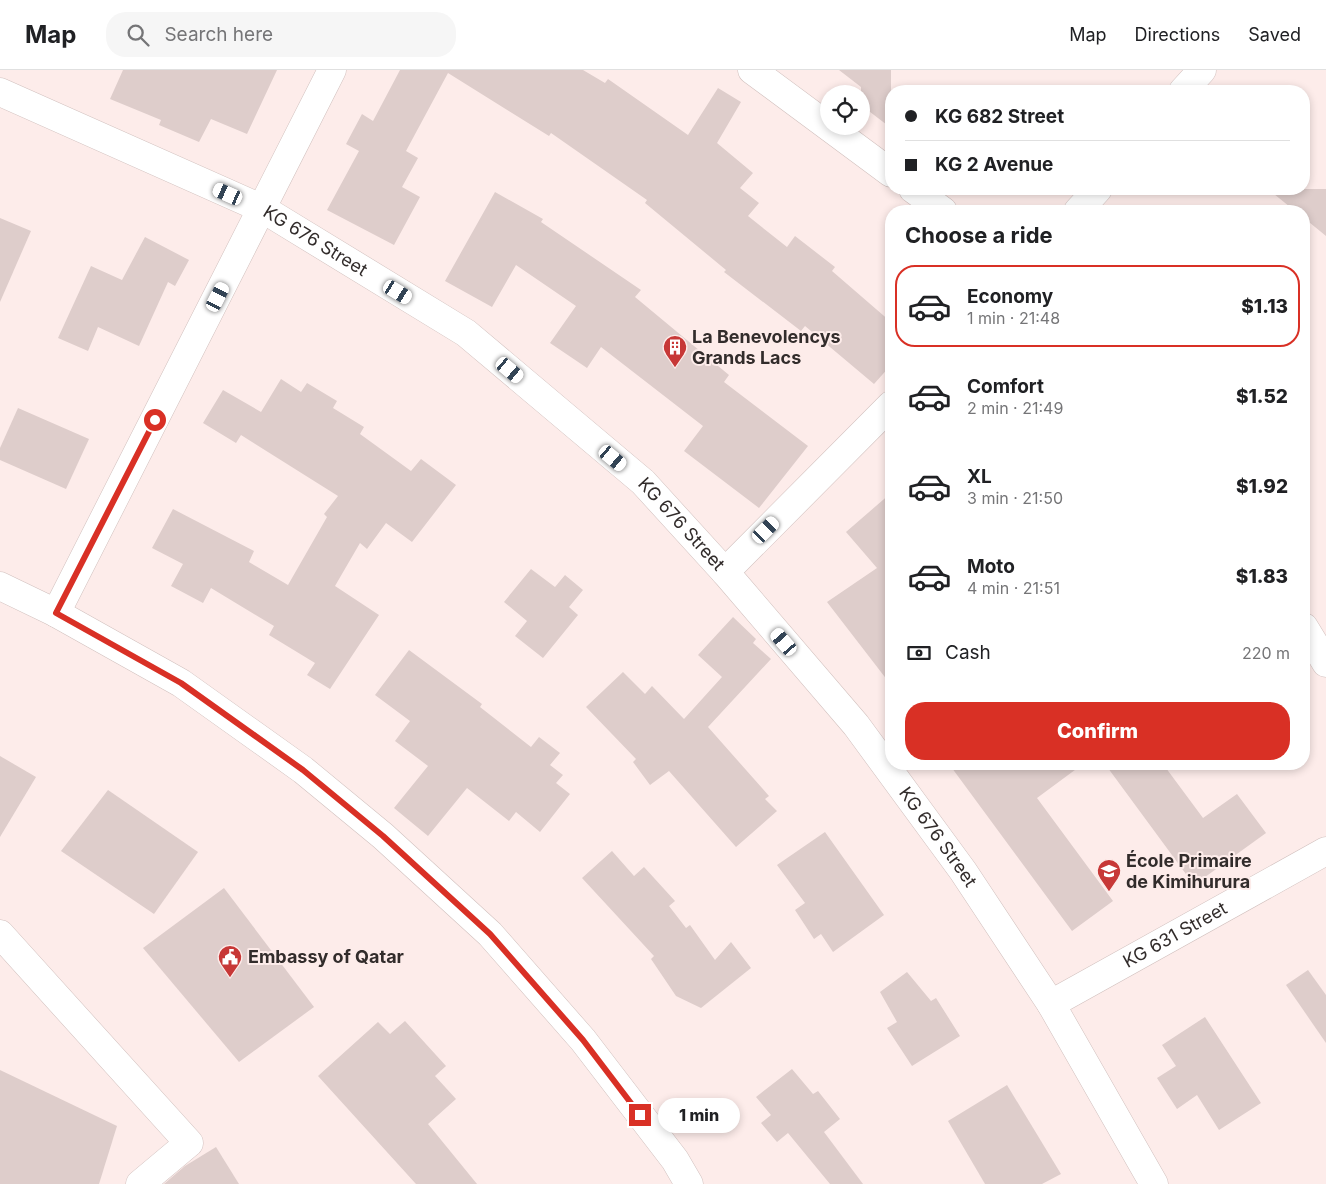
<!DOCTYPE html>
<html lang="en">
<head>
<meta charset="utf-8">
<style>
	:root { --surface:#fff; --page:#f6f6f6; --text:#202124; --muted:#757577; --line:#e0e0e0; --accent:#d93025 }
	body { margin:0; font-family:Inter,sans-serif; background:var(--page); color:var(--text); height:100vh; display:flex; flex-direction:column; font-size:19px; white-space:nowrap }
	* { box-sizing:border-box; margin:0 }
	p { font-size:16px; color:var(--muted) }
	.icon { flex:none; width:28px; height:28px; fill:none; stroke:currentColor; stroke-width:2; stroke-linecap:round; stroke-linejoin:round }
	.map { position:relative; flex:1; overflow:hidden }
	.panel { position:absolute; left:885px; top:135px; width:425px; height:565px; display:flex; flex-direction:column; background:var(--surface); border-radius:20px; box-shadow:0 2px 8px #0003 }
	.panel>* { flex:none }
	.guide { position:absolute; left:885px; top:15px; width:425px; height:110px; border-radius:20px; box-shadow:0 2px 8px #0003; display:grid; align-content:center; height:110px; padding:0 20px; background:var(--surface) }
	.buttons { position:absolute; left:820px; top:15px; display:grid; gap:10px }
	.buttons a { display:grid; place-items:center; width:50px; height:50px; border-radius:50%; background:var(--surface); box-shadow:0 2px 8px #0003; font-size:25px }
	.end { position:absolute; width:22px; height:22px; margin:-11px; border:6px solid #d93025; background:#fff; box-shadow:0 0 0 2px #fff }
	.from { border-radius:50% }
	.bubble { position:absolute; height:35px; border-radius:18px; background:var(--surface); box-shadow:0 2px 8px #0003; font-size:16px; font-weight:800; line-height:35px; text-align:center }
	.car { position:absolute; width:15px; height:30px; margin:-15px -8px; border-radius:6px; box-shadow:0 0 4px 1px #0007; background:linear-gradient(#fff 24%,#345 0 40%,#fff 0 76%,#345 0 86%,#fff 0) }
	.guide b { display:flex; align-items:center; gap:18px; height:48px; font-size:19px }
	.guide b+b { border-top:1px solid var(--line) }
	.guide i { width:12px; height:12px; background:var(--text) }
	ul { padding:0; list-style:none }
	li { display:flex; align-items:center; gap:15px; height:82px; margin:0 10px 8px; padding:0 10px; border:2px solid transparent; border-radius:20px }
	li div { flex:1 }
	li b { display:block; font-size:19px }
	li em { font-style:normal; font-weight:800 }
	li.on { border-color:var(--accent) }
	li>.icon { width:45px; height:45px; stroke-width:1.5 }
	h2 { padding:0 20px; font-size:22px; line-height:60px }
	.pay { display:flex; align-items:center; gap:12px; height:55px; padding:0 20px; font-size:19px }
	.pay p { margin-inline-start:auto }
	.primary-button { display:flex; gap:10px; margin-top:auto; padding:10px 20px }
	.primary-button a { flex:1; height:58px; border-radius:20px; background:var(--accent); color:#fff; font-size:20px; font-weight:800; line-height:58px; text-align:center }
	header { display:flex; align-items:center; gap:30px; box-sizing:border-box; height:70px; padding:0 25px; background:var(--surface); border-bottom:1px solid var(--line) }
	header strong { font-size:24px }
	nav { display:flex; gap:28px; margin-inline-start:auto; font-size:18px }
	.search { width:350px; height:45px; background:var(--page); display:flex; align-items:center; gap:12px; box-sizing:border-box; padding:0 18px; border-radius:20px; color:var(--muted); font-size:19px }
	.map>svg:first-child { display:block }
	.building { fill:#decdcb }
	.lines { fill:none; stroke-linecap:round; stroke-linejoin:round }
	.minor-casing { stroke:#d1c0be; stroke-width:29 }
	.minor { stroke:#fff; stroke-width:28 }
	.route { stroke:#d93025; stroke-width:6 }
	.labels { text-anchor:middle; stroke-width:4; stroke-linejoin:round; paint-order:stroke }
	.street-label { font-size:18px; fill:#322c2b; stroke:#fdecea }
	.poi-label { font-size:18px; font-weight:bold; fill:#322c2b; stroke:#fdecea; text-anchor:start }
</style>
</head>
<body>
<header>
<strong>Map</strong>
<div class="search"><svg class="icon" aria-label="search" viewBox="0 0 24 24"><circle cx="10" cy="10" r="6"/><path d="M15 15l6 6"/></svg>Search here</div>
<nav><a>Map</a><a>Directions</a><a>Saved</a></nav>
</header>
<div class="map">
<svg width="1326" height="1114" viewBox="0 0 1326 1114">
	<rect width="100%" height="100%" fill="#fdecea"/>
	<!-- building -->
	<g class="building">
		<path d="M123 0H277L247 64 211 49 199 72 159 55 161 50 110 29Z"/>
		<path d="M400 0H583L605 13 608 9 688 65 718 18 741 32 717 73 753 103 740 118 759 133 748 146 787 177 795 166 835 197 832 201 891 252V295L874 314 805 256 801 261 724 202 726 200 645 133 647 130 551 63 549 66 448 3 406 81 418 88 402 117 420 127 394 175 327 140 359 81 346 74 362 44 373 51Z"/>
		<path d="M839 0H891V58L861 35V17Z"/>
		<path d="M1268 119H1326V166L1304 148V141H1295Z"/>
		<path d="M495 122 543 149 541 152 641 220 635 227 729 305 724 312 808 376 759 438 684 381 703 356 601 277 587 298 550 273 576 236 516 195 492 237 445 211Z"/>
		<path d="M0 148 31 161 0 232Z"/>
		<path d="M145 167 189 190 175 216 168 212 139 276 98 257 88 281 58 268 91 196 122 210Z"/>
		<path d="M281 309 301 322 307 313 337 331 333 338 364 357 360 364 411 401 421 389 456 415 412 472 386 453 367 479 360 473 335 516 379 545 330 619 307 605 315 593 269 565 274 556 211 518 203 533 171 516 183 494 152 478 173 439 254 481 249 492 288 515 327 447 324 444 338 426 241 365 236 373 203 353 223 320 261 342Z"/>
		<path d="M18 338 89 369 66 419 0 390V378Z"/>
		<path d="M891 423V615L827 532 877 498 846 462Z"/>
		<path d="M531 499 555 517 565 505 583 520 569 537 578 545 543 588 515 566 527 551 504 532Z"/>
		<path d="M733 547 756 569 753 573 771 589 708 657 769 726 765 729 777 741 736 777 669 701 650 715 633 692 636 689 586 637 623 602 645 624 652 616 684 649 722 607 698 585Z"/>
		<path d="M409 580 482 634 480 637 531 677 539 667 560 683 550 695 563 705 556 713 570 724 540 762 516 742 509 751 467 718 428 766 394 738 428 696 395 671 410 651 375 625Z"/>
		<path d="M0 686 36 707 0 767Z"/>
		<path d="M949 694H1083L1037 728 1113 831 1072 861Z"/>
		<path d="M1105 694H1163L1203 748 1237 724 1266 763 1194 815Z"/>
		<path d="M108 720 198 782 154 844 61 781Z"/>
		<path d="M825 762 884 845 833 882 821 864 814 869 795 840 805 833 777 795Z"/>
		<path d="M612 781 634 806 644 797 675 831 669 836 686 858 690 855 715 890 731 872 751 898 701 938 676 926 651 889 654 886 582 808Z"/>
		<path d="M224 818 314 937 239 992 143 878Z"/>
		<path d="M1308 900 1326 925V973L1286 915Z"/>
		<path d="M907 902 931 931 936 928 960 966 912 996 887 958 897 952 880 922Z"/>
		<path d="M1205 947 1261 1033 1219 1060 1197 1025 1177 1039 1157 1008 1176 996 1162 975Z"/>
		<path d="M405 951 446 996 435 1006 456 1029 428 1054 477 1114H416L318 1006 378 952 390 964Z"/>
		<path d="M792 999 813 1024 818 1021 840 1049 824 1062 863 1114H830L788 1063 777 1072 761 1053 771 1045 756 1027Z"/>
		<path d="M0 1000 117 1056 99 1114H0Z"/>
		<path d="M1007 1015 1061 1104 1042 1114H985L948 1051Z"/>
		<path d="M216 1077 239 1114H164L185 1096Z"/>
	</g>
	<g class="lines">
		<!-- minor casing -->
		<g class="minor-casing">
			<g id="minor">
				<path d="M752 0 891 103"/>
				<path d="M1183 21 1202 0"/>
				<path id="s1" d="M0 22 263 139 466 263 643 412 725 502 856 655 963 801 1051 934 1154 1114"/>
				<path d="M913 119 943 141"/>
				<path d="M1078 141 1098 119"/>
				<path d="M725 502 891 335"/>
				<path d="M0 516 56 543 181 613 303 700 383 766 490 864 583 970 675 1090 689 1114"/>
				<path d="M56 543 332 0"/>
				<path d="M1304 557 1326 593"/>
				<path d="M0 864 189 1073 140 1114"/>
				<path id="s2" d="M1051 934 1326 781"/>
			</g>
		</g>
		<!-- minor -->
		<use href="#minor" class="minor"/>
	</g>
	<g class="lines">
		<!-- route -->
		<path class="route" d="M155 350 56 543 181 613 303 700 383 766 490 864 583 970 640 1045"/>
	</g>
	<!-- icons -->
	<defs>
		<g id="building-pin" transform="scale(1.25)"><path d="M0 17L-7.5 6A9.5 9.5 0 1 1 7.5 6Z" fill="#c73837" stroke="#fdecea"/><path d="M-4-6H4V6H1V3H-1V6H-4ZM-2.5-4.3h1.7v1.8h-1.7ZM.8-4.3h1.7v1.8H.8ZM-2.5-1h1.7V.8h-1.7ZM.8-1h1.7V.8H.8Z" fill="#fff"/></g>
		<g id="school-pin" transform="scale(1.25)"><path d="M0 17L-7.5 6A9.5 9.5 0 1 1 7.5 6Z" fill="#c73837" stroke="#fdecea"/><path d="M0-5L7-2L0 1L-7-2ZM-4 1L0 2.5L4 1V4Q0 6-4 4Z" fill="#fff"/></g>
		<g id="civic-pin" transform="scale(1.25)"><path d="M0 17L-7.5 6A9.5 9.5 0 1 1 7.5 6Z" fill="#c73837" stroke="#fdecea"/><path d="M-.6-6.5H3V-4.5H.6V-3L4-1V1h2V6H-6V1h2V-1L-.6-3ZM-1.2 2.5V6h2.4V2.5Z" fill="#fff"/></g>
	</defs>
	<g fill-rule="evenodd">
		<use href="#building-pin" x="675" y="277"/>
		<use href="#school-pin" x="1109" y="801"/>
		<use href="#civic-pin" x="230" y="887"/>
	</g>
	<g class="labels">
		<!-- street labels -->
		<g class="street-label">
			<text dy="6" stroke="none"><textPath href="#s1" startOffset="349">KG 676 Street</textPath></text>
			<text dy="6" stroke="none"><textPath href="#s1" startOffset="814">KG 676 Street</textPath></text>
			<text dy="6" stroke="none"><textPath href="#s1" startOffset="1219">KG 676 Street</textPath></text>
			<text dy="6" stroke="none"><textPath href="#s2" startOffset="142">KG 631 Street</textPath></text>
		</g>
		<!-- poi labels -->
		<g class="poi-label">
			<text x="692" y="273">La Benevolencys<tspan x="692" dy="21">Grands Lacs</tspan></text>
			<text x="1126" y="797">École Primaire<tspan x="1126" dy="21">de Kimihurura</tspan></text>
			<text x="248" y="893">Embassy of Qatar</text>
		</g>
	</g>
</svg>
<div class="buttons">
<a><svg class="icon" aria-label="locate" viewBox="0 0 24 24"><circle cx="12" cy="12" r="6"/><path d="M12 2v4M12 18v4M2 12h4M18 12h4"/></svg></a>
</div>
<i class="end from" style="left:155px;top:350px"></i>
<i class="end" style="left:640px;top:1045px"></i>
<div class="bubble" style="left:658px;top:1028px;width:82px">1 min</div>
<i class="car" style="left:228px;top:124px;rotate:294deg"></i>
<i class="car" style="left:398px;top:222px;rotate:121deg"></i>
<i class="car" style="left:218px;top:227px;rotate:27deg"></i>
<i class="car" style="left:510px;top:300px;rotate:130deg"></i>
<i class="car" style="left:613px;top:388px;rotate:130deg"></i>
<i class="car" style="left:766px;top:460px;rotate:45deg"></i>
<i class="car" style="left:784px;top:572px;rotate:319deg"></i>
<div class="guide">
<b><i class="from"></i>KG 682 Street</b>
<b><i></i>KG 2 Avenue</b>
</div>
<section class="panel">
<h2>Choose a ride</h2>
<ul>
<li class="on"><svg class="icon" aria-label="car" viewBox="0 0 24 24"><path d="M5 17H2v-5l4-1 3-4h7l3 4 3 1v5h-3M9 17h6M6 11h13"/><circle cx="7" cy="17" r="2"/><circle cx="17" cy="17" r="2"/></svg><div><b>Economy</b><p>1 min · 21:48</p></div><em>$1.13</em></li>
<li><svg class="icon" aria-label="car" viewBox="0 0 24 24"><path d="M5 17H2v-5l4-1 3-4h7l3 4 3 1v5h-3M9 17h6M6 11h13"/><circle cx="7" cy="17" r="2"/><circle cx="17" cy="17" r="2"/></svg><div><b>Comfort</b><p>2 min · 21:49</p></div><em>$1.52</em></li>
<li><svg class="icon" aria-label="car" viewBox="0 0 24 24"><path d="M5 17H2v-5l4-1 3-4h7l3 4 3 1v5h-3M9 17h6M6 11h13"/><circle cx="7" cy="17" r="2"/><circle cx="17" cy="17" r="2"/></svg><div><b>XL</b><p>3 min · 21:50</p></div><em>$1.92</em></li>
<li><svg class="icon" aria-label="car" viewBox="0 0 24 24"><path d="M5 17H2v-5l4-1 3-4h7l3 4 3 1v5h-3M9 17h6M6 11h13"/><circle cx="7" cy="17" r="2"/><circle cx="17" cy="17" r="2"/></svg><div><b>Moto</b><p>4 min · 21:51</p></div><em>$1.83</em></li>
</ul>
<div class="pay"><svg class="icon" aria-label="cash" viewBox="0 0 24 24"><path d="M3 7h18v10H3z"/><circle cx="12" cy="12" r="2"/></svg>Cash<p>220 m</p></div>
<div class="primary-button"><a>Confirm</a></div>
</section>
</div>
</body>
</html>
